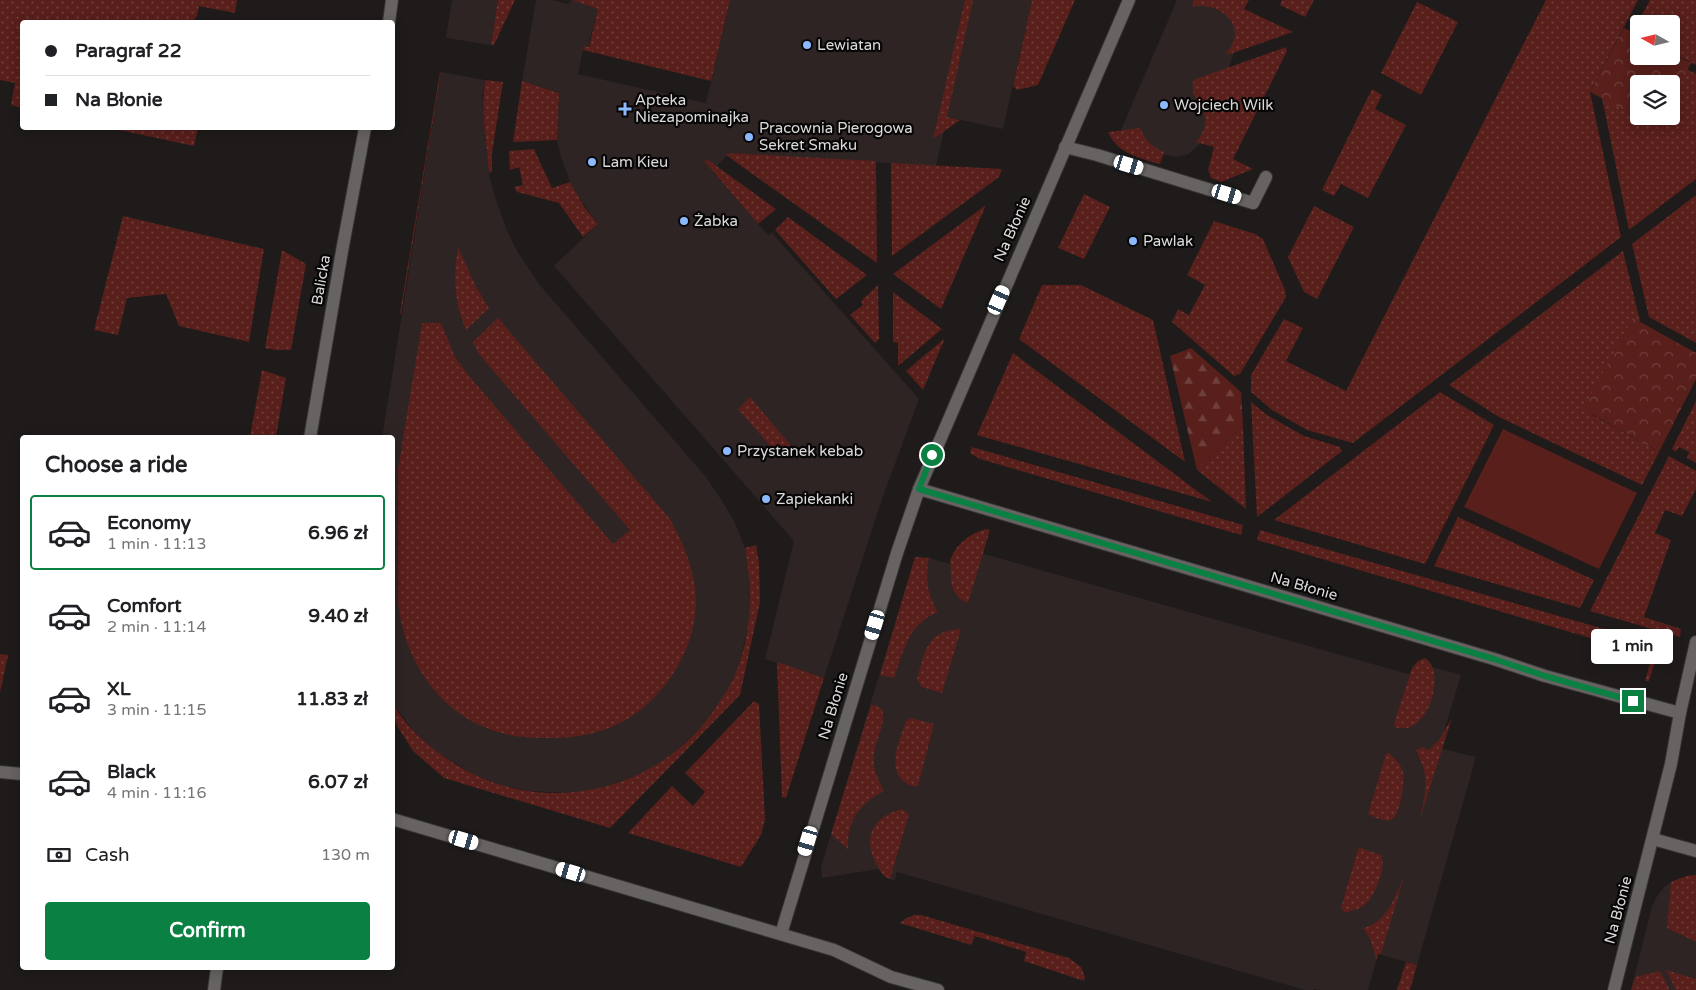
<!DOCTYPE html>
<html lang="en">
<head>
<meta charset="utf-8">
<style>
	:root { --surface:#fff; --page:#f6f6f6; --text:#202124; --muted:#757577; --line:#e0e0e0; --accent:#0b8043 }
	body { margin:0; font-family:"Varela Round",sans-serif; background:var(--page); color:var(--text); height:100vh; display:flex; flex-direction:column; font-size:19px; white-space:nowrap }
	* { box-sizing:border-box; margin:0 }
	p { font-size:16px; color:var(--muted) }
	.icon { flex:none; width:28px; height:28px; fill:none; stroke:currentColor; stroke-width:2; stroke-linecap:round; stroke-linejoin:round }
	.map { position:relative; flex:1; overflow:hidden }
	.drawer { position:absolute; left:20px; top:435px; width:375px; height:535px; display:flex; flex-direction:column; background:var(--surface); border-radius:5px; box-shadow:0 2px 12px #0003 }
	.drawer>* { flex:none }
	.guide { position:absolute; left:20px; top:20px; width:375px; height:110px; border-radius:5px; box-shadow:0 2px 12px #0003; display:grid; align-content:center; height:110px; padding:0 25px; background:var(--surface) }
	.needle { width:32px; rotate:278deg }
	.buttons { position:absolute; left:1630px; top:15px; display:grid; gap:10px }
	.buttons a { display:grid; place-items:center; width:50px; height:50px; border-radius:5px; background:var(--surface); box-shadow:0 2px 12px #0003; font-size:25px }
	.end { position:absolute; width:22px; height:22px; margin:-11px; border:6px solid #0b8043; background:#fff; box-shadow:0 0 0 2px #fff }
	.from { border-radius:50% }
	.bubble { position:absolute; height:35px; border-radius:5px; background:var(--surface); box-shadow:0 2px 12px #0003; font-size:16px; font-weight:800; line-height:35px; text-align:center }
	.car { position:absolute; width:15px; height:30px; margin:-15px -8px; border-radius:6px; box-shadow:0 0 4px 1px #0007; background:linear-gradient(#fff 24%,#345 0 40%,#fff 0 76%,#345 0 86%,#fff 0) }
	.guide b { display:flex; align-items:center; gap:18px; height:48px; font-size:19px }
	.guide b+b { border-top:1px solid var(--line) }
	.guide i { width:12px; height:12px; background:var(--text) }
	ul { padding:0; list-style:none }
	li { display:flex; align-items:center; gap:15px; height:75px; margin:0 10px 8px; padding:0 15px; border:2px solid transparent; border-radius:5px }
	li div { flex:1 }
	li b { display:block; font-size:19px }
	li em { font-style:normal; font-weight:800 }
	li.on { border-color:var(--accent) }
	li>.icon { width:45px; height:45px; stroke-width:1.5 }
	h2 { padding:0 25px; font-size:22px; line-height:60px }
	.pay { display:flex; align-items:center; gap:12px; height:55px; padding:0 25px; font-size:19px }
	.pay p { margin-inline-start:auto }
	.action { display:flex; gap:10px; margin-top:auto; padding:10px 25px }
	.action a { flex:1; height:58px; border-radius:5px; background:var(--accent); color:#fff; font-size:20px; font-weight:800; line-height:58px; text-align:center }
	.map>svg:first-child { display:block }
	.built { fill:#2e2423 }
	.grass { fill:url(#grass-dots) }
	.forest { fill:url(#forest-firs) }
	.park { fill:url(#park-crowns) }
	.pitch { fill:#581f1b }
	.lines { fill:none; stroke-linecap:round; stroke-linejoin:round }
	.minor-casing { stroke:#373534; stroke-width:14 }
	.minor { stroke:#676362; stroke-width:12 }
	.route { stroke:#0b8043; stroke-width:6 }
	.poi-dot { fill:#8bb9fc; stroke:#070606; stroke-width:2 }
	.labels { text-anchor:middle; stroke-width:4.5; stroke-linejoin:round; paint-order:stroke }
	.poi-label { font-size:15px; fill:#dcdad9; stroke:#070606; text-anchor:start }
	.street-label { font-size:15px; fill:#dcdad9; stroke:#070606 }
</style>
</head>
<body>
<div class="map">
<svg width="1696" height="990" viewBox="0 0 1696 990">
	<defs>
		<pattern id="grass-dots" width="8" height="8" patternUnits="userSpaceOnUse" patternTransform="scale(1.25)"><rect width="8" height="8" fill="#581f1b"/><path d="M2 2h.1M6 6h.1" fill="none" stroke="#6f3f3c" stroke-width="1.8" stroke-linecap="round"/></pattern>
		<pattern id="forest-firs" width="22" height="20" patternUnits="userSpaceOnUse" patternTransform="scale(1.25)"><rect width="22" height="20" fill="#581f1b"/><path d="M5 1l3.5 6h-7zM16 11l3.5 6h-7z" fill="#6f3f3c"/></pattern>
		<pattern id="park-crowns" width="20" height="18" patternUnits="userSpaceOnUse" patternTransform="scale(1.25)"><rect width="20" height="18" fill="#581f1b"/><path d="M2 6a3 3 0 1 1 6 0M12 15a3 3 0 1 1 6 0" fill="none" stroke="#6f3f3c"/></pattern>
	</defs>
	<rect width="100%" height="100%" fill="#1e1b1a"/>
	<!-- built -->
	<g class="built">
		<path d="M452 0H498L491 45 446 38Z"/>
		<path d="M536 0H552L568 4 572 0 598 9 588 47 584 46 578 74 706 103 730 0H1032L1003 129 947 117 936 166 729 153 712 171 768 235 772 233 919 399 882 499 824 678 765 659 794 541 554 266 598 224 578 196 570 182 561 157 557 140 559 93 522 81Z"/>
		<path d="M1177 0H1218L1242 28 1205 139 1189 154 1177 157 1155 153 1121 130Z"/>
		<path d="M441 72 485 80 482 96 483 112 489 173 494 194 506 228 517 251 539 284 551 298 706 477 724 504 735 523 745 548 749 568 750 618 740 662 735 676 726 693 707 722 673 754 649 770 626 780 598 789 572 793 530 791 504 786 474 775 431 748 412 729 393 704 392 438H382Z"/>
		<path d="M981 553 1408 674 1417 676 1432 667 1461 675 1439 748 1476 757 1417 965 1378 954 1368 990H1320L1314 989 1313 990H1305L897 872 894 881 885 877 878 869 822 878 821 867 915 557 929 558 950 564 959 570Z"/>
		<path d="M1696 875V990H1631L1652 906 1656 898 1664 887 1671 882 1686 876Z"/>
	</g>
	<!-- grass -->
	<g class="grass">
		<path d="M0 0H237L235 13 199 6 197 16 192 22H22V108L11 105 15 83 0 80Z"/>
		<path d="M498 0H515L494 45H491Z"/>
		<path d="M572 0H730L711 81 583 50 584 46 589 47 598 9Z"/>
		<path d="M965 0H973L947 117 960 120 933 139Z"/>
		<path d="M1032 0H1075L1038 85 1017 90 1013 86Z"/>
		<path d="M1194 0H1249L1244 9 1293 32 1233 53 1225 54C1251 29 1221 0 1192 7Z"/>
		<path d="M1282 0H1314L1305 17 1280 5Z"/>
		<path d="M1546 0H1638L1590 92 1621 237 1353 443 1307 430 1272 410 1251 392V375L1284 319 1303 328 1286 361 1346 391Z"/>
		<path d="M1650 0H1696V65L1671 52V24H1639V35L1634 30Z"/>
		<path d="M1417 2 1458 22 1421 95 1381 73Z"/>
		<path d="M1286 47 1287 51 1233 159 1253 169 1221 182 1211 178 1208 170 1214 147 1196 142C1211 124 1206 112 1194 95 1192 92 1193 84 1193 80Z"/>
		<path d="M1666 58 1696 74V179L1629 230 1601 93 1639 116H1671V84Z"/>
		<path d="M440 72H441L401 314 400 313Z"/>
		<path d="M485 80 503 82 492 153V172L489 173C487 142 480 111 485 80Z"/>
		<path d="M522 81 559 93 557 140 513 142Z"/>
		<path d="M1372 89 1382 95 1375 109 1406 125 1368 198 1341 184 1334 196 1322 190Z"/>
		<path d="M110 128H198L194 146Z"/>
		<path d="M1140 128C1146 141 1151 146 1164 152L1160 164C1139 158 1118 154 1108 132Z"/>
		<path d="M534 149 552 188 570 182 585 208 598 224 583 237 559 203 517 192 514 187 523 185 519 167 510 170 509 151Z"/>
		<path d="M729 153 876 161 877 263 726 155Z"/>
		<path d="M708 160 776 209 758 224 704 161Z"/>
		<path d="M891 163 1002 169 999 177 892 256Z"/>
		<path d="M1084 194 1110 207 1084 259 1058 248Z"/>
		<path d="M1696 195V343L1649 317 1632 244Z"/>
		<path d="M986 205 941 309 893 274Z"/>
		<path d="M1314 206 1354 227 1317 299 1304 292 1288 257Z"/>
		<path d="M123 216 264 249 249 342 179 326 166 294 127 298 118 335 94 330Z"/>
		<path d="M788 217 867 275 836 299 775 230Z"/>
		<path d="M1214 221 1255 234 1263 239 1285 290 1286 297 1240 374 1234 376 1172 322 1178 309 1189 315 1205 285 1187 275Z"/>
		<path d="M458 247 476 287 489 308 466 330C454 300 453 279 458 247Z"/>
		<path d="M282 250 306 264 291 350H276L265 348Z"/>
		<path d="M1623 251 1640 321 1591 414 1659 452 1642 485 1499 417 1449 385Z"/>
		<path d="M878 285 879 339 875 343 850 315 863 305 861 301Z"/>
		<path d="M1042 285H1081L1153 320 1185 462 1019 339Z"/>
		<path d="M893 292 942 329 898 366V343L893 342Z"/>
		<path d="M498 318 670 519C681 539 690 559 694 582 705 636 668 699 620 723 599 734 574 738 551 738 536 738 520 738 506 734 443 720 405 664 398 603V469L422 323H441L455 357 470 377 613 544 630 530 478 353 473 342Z"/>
		<path d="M945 338 923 390 906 371Z"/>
		<path d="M1013 353 1212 502 977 435Z"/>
		<path d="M262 370 286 378 276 437H250Z"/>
		<path d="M1440 392 1494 425 1425 564 1274 520Z"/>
		<path d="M750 397 792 447 780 457 738 409Z"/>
		<path d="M1696 401V463L1687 458 1689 452 1679 447 1676 452 1672 449Z"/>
		<path d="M1251 402 1267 415 1304 436 1340 447 1342 451 1257 517Z"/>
		<path d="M1243 426 1246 509 1197 470Z"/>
		<path d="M972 447 1243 525 1241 535 980 459 970 453Z"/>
		<path d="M1669 456 1696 471V489L1682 516 1665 510 1655 533 1671 540 1644 617 1681 629 1680 637 1590 611Z"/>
		<path d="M1458 517 1594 580 1580 608 1434 566Z"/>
		<path d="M986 529 990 530 968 603C952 597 950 583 951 568 951 565 949 562 951 558 957 543 971 533 986 529Z"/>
		<path d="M1260 530 1660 645 1649 681H1645L1652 656 1257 540Z"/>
		<path d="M756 545 759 563 760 602 740 695 610 828 444 778 413 751 399 729 393 716V704C407 728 429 747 452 762 540 820 661 794 718 704 724 695 731 685 735 675 752 634 753 590 745 548Z"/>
		<path d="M915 557 929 558C925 579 927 594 938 612 908 624 904 650 894 678L880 675Z"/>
		<path d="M961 629 942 693 922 687 917 679C926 650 926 631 961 629Z"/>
		<path d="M0 654 8 655 0 693Z"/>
		<path d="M1425 658C1447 671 1428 739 1395 727L1394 724 1412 668 1418 661Z"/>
		<path d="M777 662 824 678 786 798 782 797Z"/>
		<path d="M754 701 759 704 765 820 761 835 741 867 628 833 672 786 693 806 705 792 685 773Z"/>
		<path d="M871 705H874L882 709C887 727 871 745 874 764 875 774 880 783 884 791 859 804 847 821 848 849L831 834Z"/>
		<path d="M911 718 934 724 918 786C912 787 908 785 903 781 887 765 900 739 906 721Z"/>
		<path d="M1452 718 1420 819C1426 789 1430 778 1416 750L1423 747 1429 750 1439 740Z"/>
		<path d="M1389 753C1395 759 1401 764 1403 772 1405 781 1400 818 1391 820 1385 822 1373 817 1368 814L1386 754Z"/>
		<path d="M902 809 909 814 890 879C884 877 880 871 877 865 862 838 872 817 902 809Z"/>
		<path d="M1361 848 1381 855C1387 865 1375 895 1367 903 1361 909 1353 910 1345 913L1341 908 1358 849Z"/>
		<path d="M1696 875V942L1667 928 1671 882 1686 876Z"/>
		<path d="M1404 877 1381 954H1378L1376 961C1374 948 1371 938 1363 928 1387 923 1395 896 1404 877Z"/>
		<path d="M914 915H921L1069 958 1081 967 1085 977 1084 981 1024 961 1026 952 975 936 971 945 900 923 905 919Z"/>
		<path d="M1406 962 1417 965 1410 990H1397Z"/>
		<path d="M1666 970 1696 979V990H1676Z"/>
		<path d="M1660 971 1670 990H1631L1635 977Z"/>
	</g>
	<!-- forest -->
	<path class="forest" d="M1191 348 1241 392 1243 426 1197 470 1170 356Z"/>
	<!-- park -->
	<g class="park">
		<path d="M1624 28 1639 36V56H1671V53L1691 63 1671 103V84H1639V116H1664L1659 128 1590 92Z"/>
		<path d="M1633 318 1696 353V379L1659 452 1583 409Z"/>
	</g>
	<!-- pitch -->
	<path class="pitch" d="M1503 429 1637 493 1599 569 1464 507Z"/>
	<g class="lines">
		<!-- minor casing -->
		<g class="minor-casing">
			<g id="minor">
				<path d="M389 22 392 0"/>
				<path d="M1065 147 1097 155 1253 203 1266 177"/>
				<path d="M310 438 342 251 365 128"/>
				<path d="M919 489 1494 659 1545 676 1680 713 1671 764 1614 990"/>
				<path d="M1680 713 1696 642"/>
				<path d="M0 772 22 774"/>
				<path d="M392 819 834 950 891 977 938 990"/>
				<path d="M1653 839 1696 851"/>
				<path d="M781 934 897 553 919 489 1129 0"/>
				<path d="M214 990 217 968"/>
			</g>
		</g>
		<!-- minor -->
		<use href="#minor" class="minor"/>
	</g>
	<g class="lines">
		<!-- route -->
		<path class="route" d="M932 455 919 489 1494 659 1545 676 1633 701"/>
	</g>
	<!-- markers -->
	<g class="poi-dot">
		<circle cx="807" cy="45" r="5"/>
		<circle cx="1164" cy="105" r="5"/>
		<path d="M622.5 101.5h5v5h5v5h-5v5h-5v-5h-5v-5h5z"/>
		<circle cx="749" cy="137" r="5"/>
		<circle cx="592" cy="162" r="5"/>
		<circle cx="684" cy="221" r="5"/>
		<circle cx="1133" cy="241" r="5"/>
		<circle cx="727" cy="451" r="5"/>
		<circle cx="766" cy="499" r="5"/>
	</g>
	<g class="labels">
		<!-- poi labels -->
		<g class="poi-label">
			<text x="817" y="50">Lewiatan</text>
			<text x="635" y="105">Apteka<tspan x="635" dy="17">Niezapominajka</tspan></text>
			<text x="1174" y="110">Wojciech Wilk</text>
			<text x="759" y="133">Pracownia Pierogowa<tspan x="759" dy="17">Sekret Smaku</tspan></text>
			<text x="602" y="167">Lam Kieu</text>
			<text x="694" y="226">Żabka</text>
			<text x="1143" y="246">Pawlak</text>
			<text x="737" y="456">Przystanek kebab</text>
			<text x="776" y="504">Zapiekanki</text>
		</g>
		<!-- street labels -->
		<g class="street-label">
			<text transform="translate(1012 229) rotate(-66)" y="5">Na Błonie</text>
			<text transform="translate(321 280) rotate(-80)" y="5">Balicka</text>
			<text transform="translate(1304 586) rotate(16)" y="5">Na Błonie</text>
			<text transform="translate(833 706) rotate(-73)" y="5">Na Błonie</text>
			<text transform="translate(1618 910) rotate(-75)" y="5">Na Błonie</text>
		</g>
	</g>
</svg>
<div class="buttons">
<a><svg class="needle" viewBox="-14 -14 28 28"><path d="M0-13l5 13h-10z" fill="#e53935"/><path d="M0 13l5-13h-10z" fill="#757577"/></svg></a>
<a><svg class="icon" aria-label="layers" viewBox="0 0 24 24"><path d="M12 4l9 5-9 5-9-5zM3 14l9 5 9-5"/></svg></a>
</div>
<i class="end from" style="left:932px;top:455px"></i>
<i class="end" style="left:1633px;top:701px"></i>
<div class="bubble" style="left:1591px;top:629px;width:82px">1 min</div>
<i class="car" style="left:1129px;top:165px;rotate:107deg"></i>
<i class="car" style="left:1227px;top:194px;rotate:107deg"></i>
<i class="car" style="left:999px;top:300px;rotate:24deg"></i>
<i class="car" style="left:875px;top:625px;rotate:197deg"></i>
<i class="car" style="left:464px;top:840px;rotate:106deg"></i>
<i class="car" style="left:808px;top:841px;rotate:197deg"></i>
<i class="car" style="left:571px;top:872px;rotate:287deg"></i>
<div class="guide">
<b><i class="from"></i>Paragraf 22</b>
<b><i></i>Na Błonie</b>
</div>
<section class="drawer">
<h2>Choose a ride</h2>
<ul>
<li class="on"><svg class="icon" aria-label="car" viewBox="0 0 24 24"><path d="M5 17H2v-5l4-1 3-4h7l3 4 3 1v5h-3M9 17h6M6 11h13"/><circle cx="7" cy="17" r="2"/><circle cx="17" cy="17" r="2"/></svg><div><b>Economy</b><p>1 min · 11:13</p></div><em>6.96 zł</em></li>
<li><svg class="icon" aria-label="car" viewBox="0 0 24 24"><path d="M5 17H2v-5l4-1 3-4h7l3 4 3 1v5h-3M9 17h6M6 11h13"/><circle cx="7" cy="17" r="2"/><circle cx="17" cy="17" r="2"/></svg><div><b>Comfort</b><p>2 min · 11:14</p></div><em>9.40 zł</em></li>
<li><svg class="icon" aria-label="car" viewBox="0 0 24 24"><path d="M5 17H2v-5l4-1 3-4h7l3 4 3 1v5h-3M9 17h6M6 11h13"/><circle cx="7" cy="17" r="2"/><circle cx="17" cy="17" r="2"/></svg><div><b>XL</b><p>3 min · 11:15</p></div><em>11.83 zł</em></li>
<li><svg class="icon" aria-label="car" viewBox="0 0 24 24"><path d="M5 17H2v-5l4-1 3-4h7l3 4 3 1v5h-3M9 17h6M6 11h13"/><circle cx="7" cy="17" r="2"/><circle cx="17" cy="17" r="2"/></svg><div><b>Black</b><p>4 min · 11:16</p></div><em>6.07 zł</em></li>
</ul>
<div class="pay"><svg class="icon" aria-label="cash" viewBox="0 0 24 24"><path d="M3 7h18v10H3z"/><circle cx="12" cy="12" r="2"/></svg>Cash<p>130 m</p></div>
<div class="action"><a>Confirm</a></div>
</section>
</div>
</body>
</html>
